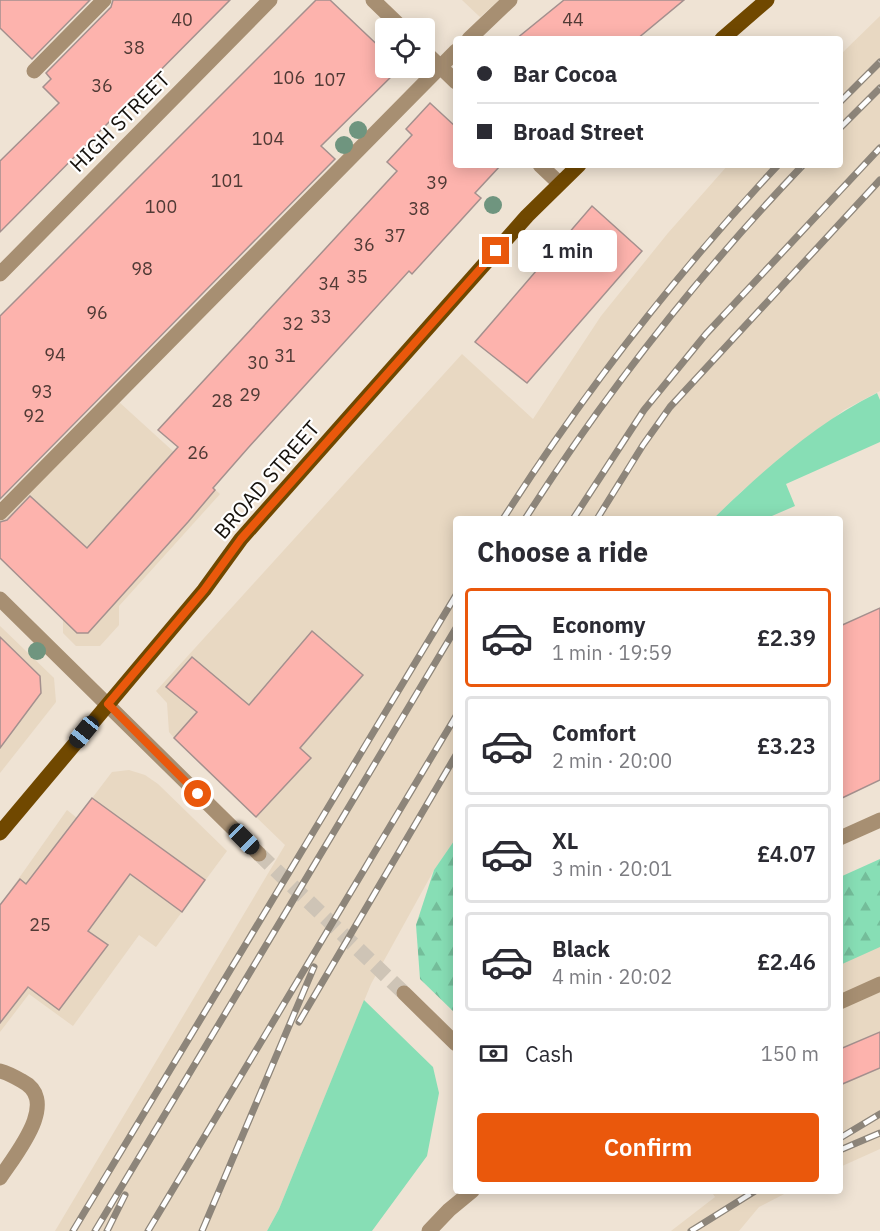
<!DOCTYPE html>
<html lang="en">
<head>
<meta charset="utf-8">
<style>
	:root { --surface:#fff; --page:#f2f2f3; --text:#2b2b33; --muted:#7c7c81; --line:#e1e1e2; --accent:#ea580c }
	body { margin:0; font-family:"IBM Plex Sans",sans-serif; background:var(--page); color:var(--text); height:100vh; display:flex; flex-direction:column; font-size:22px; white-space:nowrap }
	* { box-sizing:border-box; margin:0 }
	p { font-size:20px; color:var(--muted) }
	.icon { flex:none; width:33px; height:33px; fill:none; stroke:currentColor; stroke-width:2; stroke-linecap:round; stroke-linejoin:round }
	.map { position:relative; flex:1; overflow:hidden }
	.side { position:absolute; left:453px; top:516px; width:390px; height:678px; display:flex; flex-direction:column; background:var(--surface); border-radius:6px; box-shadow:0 3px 15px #0003 }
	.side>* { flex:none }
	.guide { position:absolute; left:453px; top:36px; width:390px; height:132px; border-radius:6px; box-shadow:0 3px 15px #0003; display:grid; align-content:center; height:132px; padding:0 24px; background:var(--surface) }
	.buttons { position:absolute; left:375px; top:18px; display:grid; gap:12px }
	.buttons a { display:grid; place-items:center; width:60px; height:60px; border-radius:6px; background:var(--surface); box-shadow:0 3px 15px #0003; font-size:30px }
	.end { position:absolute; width:27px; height:27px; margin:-14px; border:8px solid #ea580c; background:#fff; box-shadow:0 0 0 3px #fff }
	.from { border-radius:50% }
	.bubble { position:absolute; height:42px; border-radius:6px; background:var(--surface); box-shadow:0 3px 15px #0003; font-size:20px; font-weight:600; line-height:42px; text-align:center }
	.car { position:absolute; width:18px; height:36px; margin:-18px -9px; border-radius:8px; box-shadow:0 0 4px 2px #0007; background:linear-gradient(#222 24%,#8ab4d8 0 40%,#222 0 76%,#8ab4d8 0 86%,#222 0) }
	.guide b { display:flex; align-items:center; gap:21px; height:57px; font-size:22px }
	.guide b+b { border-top:2px solid var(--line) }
	.guide i { width:15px; height:15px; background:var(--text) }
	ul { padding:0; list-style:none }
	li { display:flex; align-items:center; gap:18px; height:99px; margin:0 12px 9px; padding:0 12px; border:3px solid var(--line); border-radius:6px }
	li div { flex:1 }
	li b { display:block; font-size:22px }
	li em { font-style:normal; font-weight:600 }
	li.on { border-color:var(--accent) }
	li>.icon { width:54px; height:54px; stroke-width:1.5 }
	h2 { padding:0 24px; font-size:27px; line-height:72px }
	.pay { display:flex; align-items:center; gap:15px; height:66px; padding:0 24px; font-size:22px }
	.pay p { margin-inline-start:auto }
	.button { display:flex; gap:12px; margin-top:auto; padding:12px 24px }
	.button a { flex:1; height:69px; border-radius:6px; background:var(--accent); color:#fff; font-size:24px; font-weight:600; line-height:69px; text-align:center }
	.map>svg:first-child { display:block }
	.built { fill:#e8d8c2 }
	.green { fill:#87deb5 }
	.forest { fill:url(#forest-firs) }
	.building { fill:#fdb3ad; stroke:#a4908e; stroke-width:1.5 }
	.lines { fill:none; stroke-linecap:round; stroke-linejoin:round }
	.street-tunnel { stroke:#cec4b6; stroke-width:15; stroke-dasharray:15 8; stroke-linecap:butt }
	.lane { stroke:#a78f72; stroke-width:15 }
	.street { stroke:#a78f72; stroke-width:15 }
	.primary { stroke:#704800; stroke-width:15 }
	.rail-casing { stroke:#8d857a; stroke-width:7 }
	.rail { stroke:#fff; stroke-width:4.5; stroke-dasharray:14; stroke-linecap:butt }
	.tree { fill:#6f957f }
	.route { stroke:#ea580c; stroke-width:8 }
	.labels { text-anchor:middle; stroke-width:4.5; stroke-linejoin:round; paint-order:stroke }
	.number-label { font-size:18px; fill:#503a35 }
	.street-label { font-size:21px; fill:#16120d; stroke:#fff }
</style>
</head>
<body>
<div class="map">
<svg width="880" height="1231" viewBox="0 0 880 1231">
	<defs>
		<pattern id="forest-firs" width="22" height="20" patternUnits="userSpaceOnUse" patternTransform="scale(1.5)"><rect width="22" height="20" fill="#87deb5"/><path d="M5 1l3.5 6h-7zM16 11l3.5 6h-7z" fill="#74bd9a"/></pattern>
	</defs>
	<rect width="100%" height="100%" fill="#efe3d4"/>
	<!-- built -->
	<g class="built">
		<path d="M462 0H499L480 17Z"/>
		<path d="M880 16V391L844 410 742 491 713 519H456V838L434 870 371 984 279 1209 267 1231H55L285 845 174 738 169 732 167 703 156 691 462 354 533 419 601 316 668 233 728 165H840V55Z"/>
		<path d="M119 402 220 494 119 606V625L100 646H76L63 633V619L0 522Z"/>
		<path d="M0 626 54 678 56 702 0 773Z"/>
		<path d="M129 770 145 775 158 784 227 851 156 947 139 935 73 1026 29 994 0 1032V905L67 810 77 818 112 772Z"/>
		<path d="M880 918V1149L840 1167V937Z"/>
		<path d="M711 1191H790L759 1207 739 1231H671L715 1197Z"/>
	</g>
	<!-- green -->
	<g class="green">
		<path d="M877 393 880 400V442L786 484 795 506 765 519H713C761 472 816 423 877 393Z"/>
		<path d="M364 1000 433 1067 439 1093 427 1156 372 1231H267L279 1209Z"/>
	</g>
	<!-- forest -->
	<g class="forest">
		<path d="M456 838V1014L420 979 416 925 434 870Z"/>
		<path d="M880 859V947L840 965V877Z"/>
	</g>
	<!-- building -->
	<g class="building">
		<path d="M0 0H90L32 59 0 28Z"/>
		<path d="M113 0H230L0 232V161L59 103 43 87 51 79 46 73 111 7Z"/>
		<path d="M316 0H330L386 53V68H400L321 146 335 159 0 499V316Z"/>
		<path d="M564 0H684L637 39H516Z"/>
		<path d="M430 103 456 127V165H501L475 193 481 198 412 274 409 271 248 448 213 488 215 490 188 522 88 633H77L0 558V522L7 520 30 496 87 548 178 447 158 430 397 171 387 162 412 135 406 129Z"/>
		<path d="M592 206 642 251 527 383 475 342Z"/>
		<path d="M880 608V780L840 799V626Z"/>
		<path d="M312 631 363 675 300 748 311 758 256 817 174 738 197 712 166 687 192 657 249 705Z"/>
		<path d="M0 637 40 676 41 693 0 748Z"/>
		<path d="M92 798 205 880 182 912 130 874 88 931 108 945 59 1010 28 987 0 1023V905L20 879 26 884Z"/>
		<path d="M880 1032V1068L840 1085V1049Z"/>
	</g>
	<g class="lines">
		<!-- street-tunnel -->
		<path class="street-tunnel" d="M259 854 404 993"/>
		<!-- lane -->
		<g class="lane">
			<path d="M469 39 510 0"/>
			<path d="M34 71 104 0"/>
			<path d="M0 513 456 51"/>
			<path d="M840 838 880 820"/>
			<path d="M0 1071C8 1073 15 1077 22 1081 61 1101 15 1155 0 1178"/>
		</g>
		<!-- street -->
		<g class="street">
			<path d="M373 0 402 28"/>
			<path d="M424 51 456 82"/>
			<path d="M540 165 559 183"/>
			<path d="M0 274 270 0"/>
			<path d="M0 599 259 854"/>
			<path d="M404 993 456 1044"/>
			<path d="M840 1002 880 984"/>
			<path d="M429 1231 449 1210 472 1191"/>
		</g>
		<!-- primary -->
		<g class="primary">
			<path d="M722 39 767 0"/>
			<path d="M0 833 204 590 241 539 527 216 579 165"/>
		</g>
		<!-- rail casing -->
		<g class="rail-casing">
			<g id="rail">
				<path d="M840 102 880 62"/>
				<path d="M840 128 880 88"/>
				<path d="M503 519C584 392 675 275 778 165"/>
				<path d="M525 519C606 392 699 274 803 165"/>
				<path d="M573 519 644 410 706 334 880 148"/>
				<path d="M597 519 643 445 670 407 880 180"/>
				<path d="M299 1022 456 755"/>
				<path d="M840 1138 880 1114"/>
				<path d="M840 1150 880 1133"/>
				<path d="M73 1231 456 595"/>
				<path d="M95 1231 456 628"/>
				<path d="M107 1231 125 1195"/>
				<path d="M148 1231 456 716"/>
				<path d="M202 1231 314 967"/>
				<path d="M691 1231 755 1191"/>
			</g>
		</g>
		<!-- rail -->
		<use href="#rail" class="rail"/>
	</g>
	<!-- trees -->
	<g class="tree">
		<circle cx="358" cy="130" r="9"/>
		<circle cx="344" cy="145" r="9"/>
		<circle cx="493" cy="205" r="9"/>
		<circle cx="37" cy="651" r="9"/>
	</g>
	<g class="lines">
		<!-- route -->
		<path class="route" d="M198 794 108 704 204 590 241 539 496 251"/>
	</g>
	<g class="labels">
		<!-- number labels -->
		<g class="number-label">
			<text x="182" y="26">40</text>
			<text x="573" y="26">44</text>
			<text x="134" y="54">38</text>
			<text x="289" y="84">106</text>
			<text x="330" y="86">107</text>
			<text x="102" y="92">36</text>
			<text x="268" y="145">104</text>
			<text x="227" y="187">101</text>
			<text x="437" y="189">39</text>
			<text x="161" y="213">100</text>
			<text x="419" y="215">38</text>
			<text x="395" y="242">37</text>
			<text x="364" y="251">36</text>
			<text x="142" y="275">98</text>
			<text x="357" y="283">35</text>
			<text x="329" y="290">34</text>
			<text x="97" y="319">96</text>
			<text x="321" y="323">33</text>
			<text x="293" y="330">32</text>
			<text x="55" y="361">94</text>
			<text x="285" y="362">31</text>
			<text x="258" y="369">30</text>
			<text x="42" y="398">93</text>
			<text x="250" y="401">29</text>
			<text x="222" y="407">28</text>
			<text x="34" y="422">92</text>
			<text x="198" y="459">26</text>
			<text x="40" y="931">25</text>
		</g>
		<!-- street labels -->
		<g class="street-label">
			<text transform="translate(120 122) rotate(-45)" y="7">HIGH STREET</text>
			<text transform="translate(267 480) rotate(-49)" y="7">BROAD STREET</text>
		</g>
	</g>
</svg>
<div class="buttons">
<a><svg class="icon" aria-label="locate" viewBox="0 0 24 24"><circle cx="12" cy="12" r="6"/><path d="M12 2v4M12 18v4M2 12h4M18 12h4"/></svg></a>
</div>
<i class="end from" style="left:198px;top:794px"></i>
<i class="end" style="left:496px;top:251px"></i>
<div class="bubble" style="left:518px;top:230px;width:99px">1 min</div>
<i class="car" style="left:84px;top:732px;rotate:219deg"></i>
<i class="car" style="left:244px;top:839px;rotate:135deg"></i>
<div class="guide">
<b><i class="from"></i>Bar Cocoa</b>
<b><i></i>Broad Street</b>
</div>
<section class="side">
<h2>Choose a ride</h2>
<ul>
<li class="on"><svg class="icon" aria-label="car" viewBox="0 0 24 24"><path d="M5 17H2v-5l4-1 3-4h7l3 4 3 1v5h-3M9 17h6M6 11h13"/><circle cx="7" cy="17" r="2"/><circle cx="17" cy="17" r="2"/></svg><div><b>Economy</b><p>1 min · 19:59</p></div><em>£2.39</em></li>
<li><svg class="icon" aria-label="car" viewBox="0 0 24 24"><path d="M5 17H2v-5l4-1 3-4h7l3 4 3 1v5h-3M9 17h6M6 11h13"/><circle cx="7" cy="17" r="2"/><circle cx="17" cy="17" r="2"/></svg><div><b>Comfort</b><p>2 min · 20:00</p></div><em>£3.23</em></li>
<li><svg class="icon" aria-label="car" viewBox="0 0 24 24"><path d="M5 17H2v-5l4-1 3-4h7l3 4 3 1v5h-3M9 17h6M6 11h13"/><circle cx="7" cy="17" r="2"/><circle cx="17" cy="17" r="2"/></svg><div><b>XL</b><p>3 min · 20:01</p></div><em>£4.07</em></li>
<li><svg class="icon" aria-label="car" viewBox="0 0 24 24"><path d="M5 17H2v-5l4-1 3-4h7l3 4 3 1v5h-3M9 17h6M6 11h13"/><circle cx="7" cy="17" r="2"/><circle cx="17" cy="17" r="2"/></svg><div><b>Black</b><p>4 min · 20:02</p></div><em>£2.46</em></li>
</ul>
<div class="pay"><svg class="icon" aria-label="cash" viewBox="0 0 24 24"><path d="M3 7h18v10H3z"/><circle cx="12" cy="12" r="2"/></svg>Cash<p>150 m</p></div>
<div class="button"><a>Confirm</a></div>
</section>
</div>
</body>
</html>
